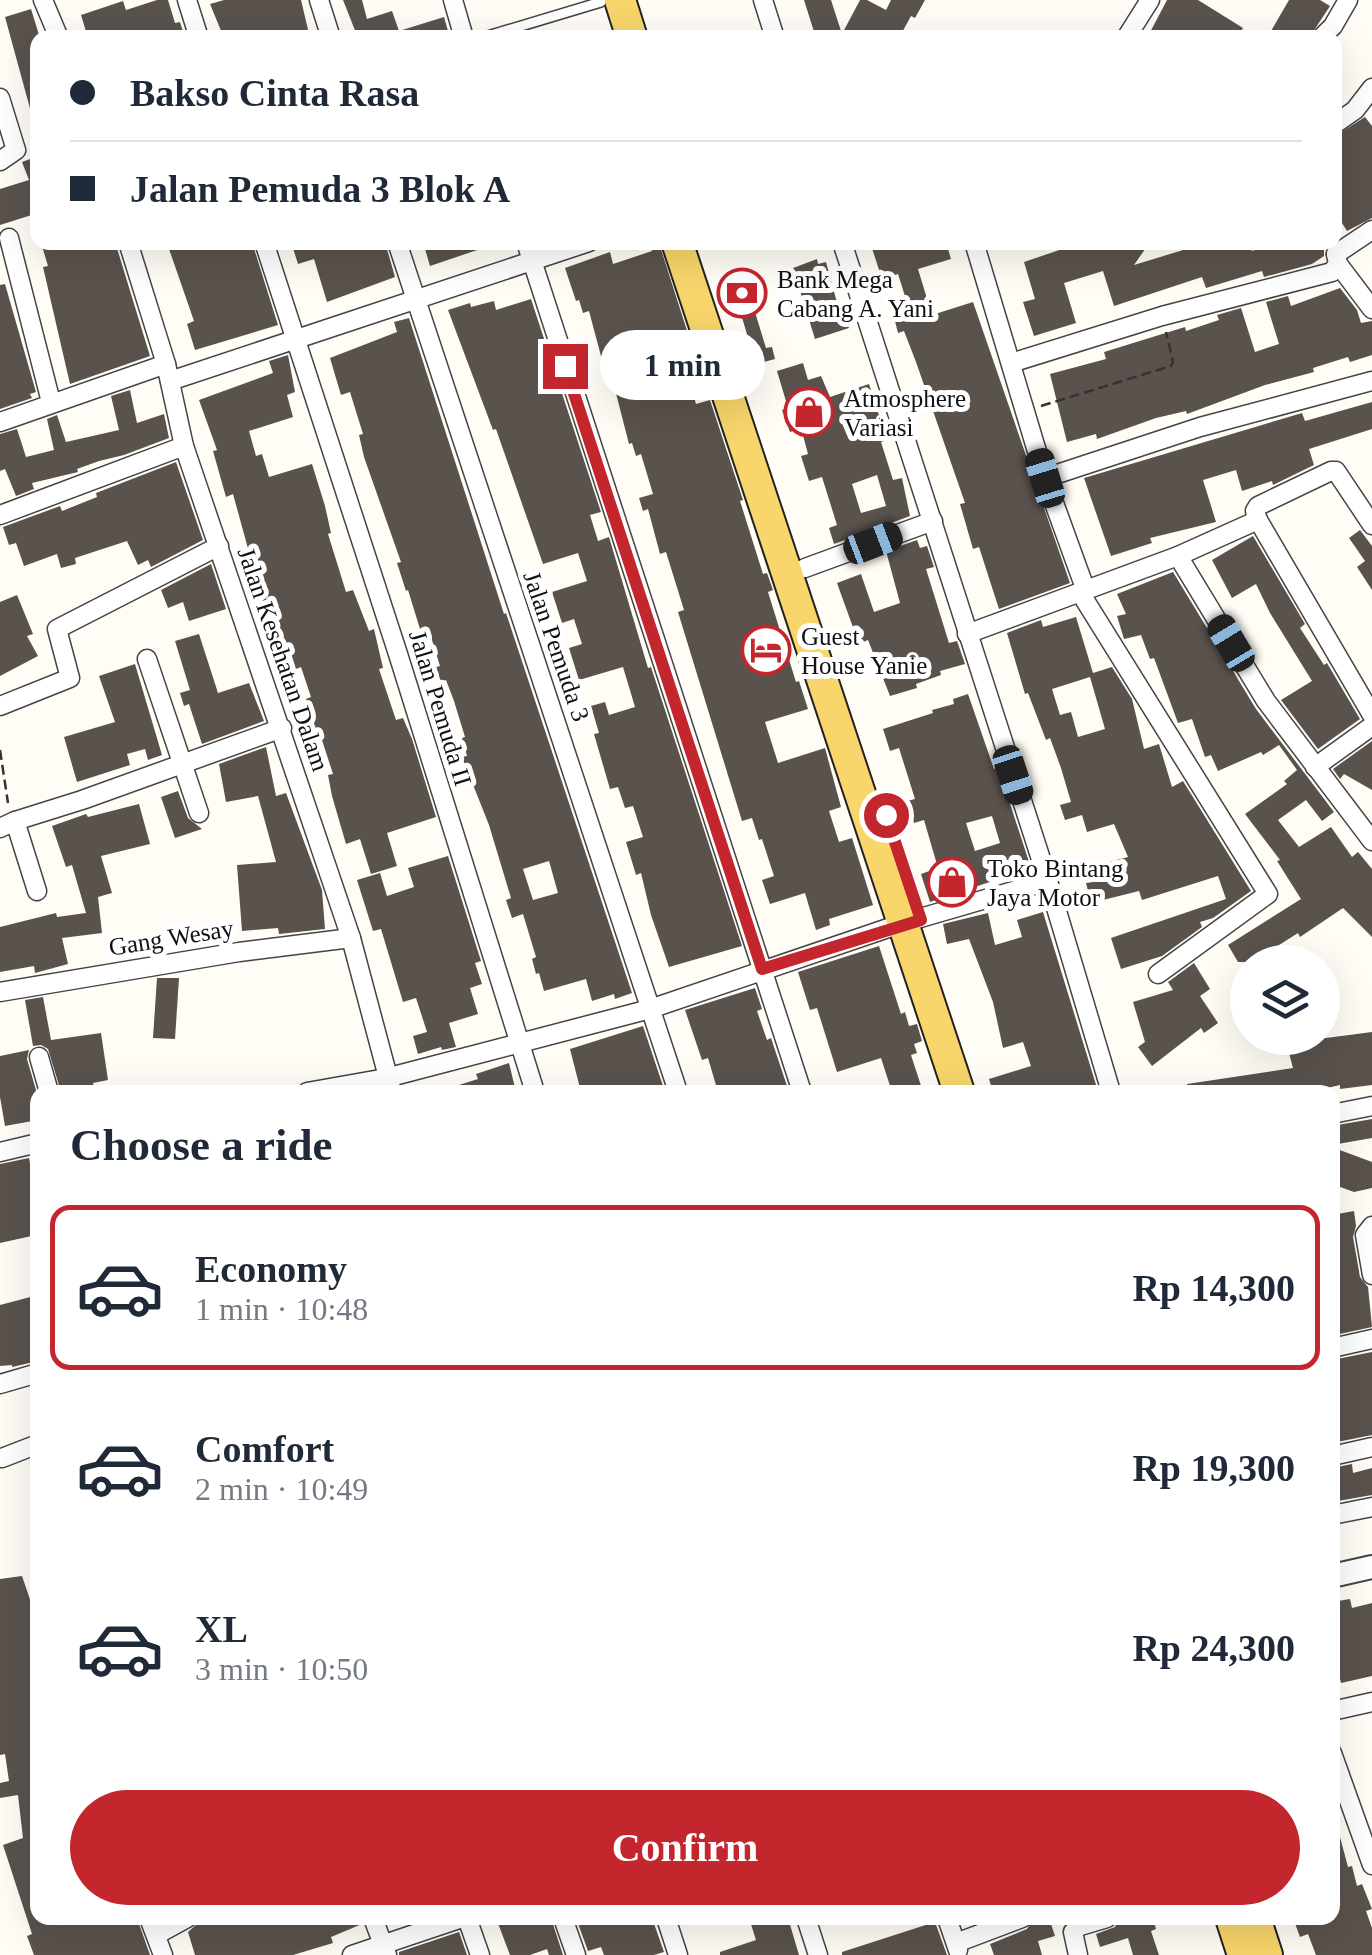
<!DOCTYPE html>
<html lang="en">
<head>
<meta charset="utf-8">
<style>
	:root { --surface:#fff; --page:#f2f2f3; --text:#1f2937; --muted:#747a83; --line:#e0e1e3; --accent:#c4262e }
	body { margin:0; font-family:"Times New Roman",serif; background:var(--page); color:var(--text); height:100vh; display:flex; flex-direction:column; font-size:38px; white-space:nowrap }
	* { box-sizing:border-box; margin:0 }
	p { font-size:32px; color:var(--muted) }
	.icon { flex:none; width:55px; height:55px; fill:none; stroke:currentColor; stroke-width:2; stroke-linecap:round; stroke-linejoin:round }
	.map { position:relative; flex:1; overflow:hidden }
	.details { position:absolute; left:30px; top:1085px; width:1310px; height:840px; display:flex; flex-direction:column; background:var(--surface); border-radius:20px; box-shadow:0 10px 40px #0002 }
	.details>* { flex:none }
	.hud { position:absolute; left:30px; top:30px; width:1312px; height:220px; border-radius:20px; box-shadow:0 10px 40px #0002; display:grid; align-content:center; height:220px; padding:0 40px; background:var(--surface) }
	.buttons { position:absolute; left:1230px; top:945px; display:grid; gap:20px }
	.buttons a { display:grid; place-items:center; width:110px; height:110px; border-radius:50%; background:var(--surface); box-shadow:0 10px 40px #0002; font-size:50px }
	.end { position:absolute; width:45px; height:45px; margin:-22px; border:12px solid #c4262e; background:#fff; box-shadow:0 0 0 5px #fff }
	.from { border-radius:50% }
	.bubble { position:absolute; height:70px; border-radius:35px; background:var(--surface); box-shadow:0 10px 40px #0002; font-size:32px; font-weight:700; line-height:70px; text-align:center }
	.car { position:absolute; width:30px; height:60px; margin:-30px -15px; border-radius:12px; box-shadow:0 0 8px 2px #0007; background:linear-gradient(#222 24%,#8ab4d8 0 40%,#222 0 76%,#8ab4d8 0 86%,#222 0) }
	.hud b { display:flex; align-items:center; gap:35px; height:95px; font-size:38px }
	.hud b+b { border-top:2px solid var(--line) }
	.hud i { width:25px; height:25px; background:var(--text) }
	ul { padding:0; list-style:none }
	li { display:flex; align-items:center; gap:30px; height:165px; margin:0 20px 15px; padding:0 20px; border:5px solid transparent; border-radius:20px }
	li div { flex:1 }
	li b { display:block; font-size:38px }
	li em { font-style:normal; font-weight:700 }
	li.current { border-color:var(--accent) }
	li>.icon { width:90px; height:90px; stroke-width:1.5 }
	h2 { padding:0 40px; font-size:45px; line-height:120px }
	.cta { display:flex; gap:20px; margin-top:auto; padding:20px 40px }
	.cta a { flex:1; height:115px; border-radius:60px; background:var(--accent); color:#fff; font-size:40px; font-weight:700; line-height:115px; text-align:center }
	.map>svg:first-child { display:block }
	.building { fill:#5a524d; fill-rule:evenodd }
	.lines { fill:none; stroke-linecap:round; stroke-linejoin:round }
	.service-casing { stroke:#444; stroke-width:12 }
	.minor-casing { stroke:#444; stroke-width:21 }
	.tertiary-casing { stroke:#444; stroke-width:26 }
	.primary-casing { stroke:#222; stroke-width:34 }
	.path { stroke:#333; stroke-width:2.5; stroke-dasharray:10 5; stroke-linecap:butt }
	.service { stroke:#fff; stroke-width:9 }
	.minor { stroke:#fff; stroke-width:18 }
	.tertiary { stroke:#fff; stroke-width:22 }
	.primary { stroke:#f9d66b; stroke-width:30 }
	.route { stroke:#c4262e; stroke-width:12 }
	.labels { text-anchor:middle; stroke-width:10; stroke-linejoin:round; paint-order:stroke }
	.poi-label { font-size:25px; fill:#111; stroke:#fff; text-anchor:start }
	.street-label { font-size:25px; fill:#111; stroke:#fff }
</style>
</head>
<body>
<div class="map">
<svg width="1372" height="1955" viewBox="0 0 1372 1955">
	<rect width="100%" height="100%" fill="#fffdf5"/>
	<!-- building -->
	<g class="building">
		<path d="M157 0H168L175 23 180 22 185 38H88L81 15 123 1 126 10Z"/>
		<path d="M224 0H301L310 38H224L210 4Z"/>
		<path d="M343 0H362L367 19 392 11 399 31 444 17 450 38H358Z"/>
		<path d="M804 0H831L842 34 860 0H867L886 10 891 0H925L915 18 911 16 899 38H816Z"/>
		<path d="M1167 0H1198L1243 28 1237 38H1147Z"/>
		<path d="M1289 0H1320L1330 6 1309 38H1267Z"/>
		<path d="M31 9 40 38H38V123H34L5 17Z"/>
		<path d="M1365 117 1372 126V218L1347 231 1335 212V136Z"/>
		<path d="M38 156V213L0 225V189L29 180 22 162Z"/>
		<path d="M54 242H106L108 248 116 245 150 356 70 384 43 267 48 266 42 246Z"/>
		<path d="M179 242H252L278 325 195 350 187 324 194 321 168 246Z"/>
		<path d="M291 242H385L395 277 327 302 314 259 298 264Z"/>
		<path d="M423 242H489V246L430 266Z"/>
		<path d="M870 242H946L951 259 918 269 932 315 973 302 1070 583 999 609 979 547 973 549 960 504 965 503 916 362 904 331 898 333 894 317 910 312 898 274 882 279Z"/>
		<path d="M1083 242H1150L1134 265 1193 247 1191 242H1249L1252 251 1278 242H1301L1291 248 1324 250V256L1312 264 1264 277 1262 271 1206 288 1202 277 1114 306 1103 271 1064 283 1076 323 1034 336 1023 302 1035 299 1024 262Z"/>
		<path d="M659 243 691 343 673 348 687 394 693 393 696 404 710 400 743 500 740 501 763 574 767 573 773 590 768 592 796 682 799 681 808 709 765 722 778 763 825 748 841 807 829 811 839 842 852 838 873 905 829 919 830 925 816 930 805 893 770 904 762 880 774 876 762 839 759 840 752 818 742 821 678 612 684 610 666 552 660 554 648 509 643 511 639 498 653 494 641 454 636 456 632 443 629 444 610 370 605 371 589 311 583 313 579 300 576 301 565 268 610 252 613 264 652 251 651 246Z"/>
		<path d="M817 259 818 264 826 262 839 310 843 308 849 328 815 339 793 268Z"/>
		<path d="M5 284 36 392 30 394 32 398 0 409V285Z"/>
		<path d="M747 286 766 348 772 347 775 359 756 364 734 291Z"/>
		<path d="M1340 288 1357 310 1361 323 1372 321V355L1350 362 1348 357 1313 368 1314 372 1265 385 1187 414 1186 411 1156 418 1097 439 1096 434 1067 442 1050 374 1106 359 1104 352 1185 327 1186 331 1219 320 1217 315 1241 308 1255 352 1279 344 1266 302 1288 296 1291 306Z"/>
		<path d="M531 299 601 512 590 515 598 541 609 537 648 668 651 667 742 946 669 967 651 915 641 873 636 875 626 842 643 837 633 806 625 808 618 787 610 789 594 734 599 733 591 706 605 702 609 715 635 707 623 667 579 680 569 648 582 644 574 619 562 623 552 592 587 581 578 553 543 564 496 429 493 430 448 310 470 303 471 307 494 301 496 310Z"/>
		<path d="M409 318 504 614 506 613 632 993 615 999 614 994 592 1001 586 979 544 991 539 973 536 974 532 959 536 957 523 914 512 918 506 900 511 898 489 825 462 757 467 756 462 738 465 737 454 701 446 680 441 682 436 667 440 666 428 627 420 629 408 590 406 591 397 563 401 562 364 457 359 435 363 434 350 392 341 395 330 358 397 332 394 322ZM549 861 558 893 533 900 523 869Z"/>
		<path d="M288 355 295 392 287 395 293 417 249 431 256 456 262 454 269 477 312 464 325 506 331 533 328 534 346 592 353 590 369 631 374 629 383 668 379 669 396 720 403 718 412 739 436 817 387 833 397 866 371 874 360 839 346 844 332 796 328 775 333 774 321 737 310 740 305 721 312 718 306 699 311 697 301 667 296 669 290 650 285 652 269 600 263 602 259 589 266 587 258 561 252 563 233 494 226 497 213 451 217 450 199 400 273 373 269 361Z"/>
		<path d="M803 363 808 380 821 376 830 397 869 384 887 440 881 442 893 480 902 478 910 516 834 544 829 528 837 525 822 477 809 481 801 456 808 454 801 428 790 432 782 410 788 408 777 371ZM877 475 886 506 861 513 852 484Z"/>
		<path d="M130 390 137 423 164 414 169 438 124 455 99 461 77 469 78 472 32 483 34 489 16 496 5 469 0 471V434L17 429 26 457 54 450 47 419 57 415 66 442 119 430 111 396Z"/>
		<path d="M1372 402V429L1309 449 1314 465 1273 485 1272 481 1242 491 1236 470 1203 480 1216 522 1150 538 1152 543 1111 556 1084 478 1302 413 1305 421Z"/>
		<path d="M176 462 203 540 151 567 148 560 138 565 127 541 75 558 76 564 61 568 57 554 24 566 16 543 9 545 3 527 60 506 62 511 97 497 96 493Z"/>
		<path d="M1360 530 1372 546V590L1357 567 1365 561 1349 538Z"/>
		<path d="M1253 536 1305 624 1300 628 1324 665 1327 663 1360 719 1318 749 1281 700 1312 681 1270 613 1256 584 1232 598 1212 560Z"/>
		<path d="M917 540 920 548 927 546 934 567 926 569 949 643 957 641 965 664 940 671 941 675 916 684 917 688 890 696 868 640 859 644 837 583 861 574 874 612 900 603 886 551Z"/>
		<path d="M211 564 226 609 189 621 183 602 168 608 161 590Z"/>
		<path d="M1173 572 1256 709 1334 812 1322 821 1306 800 1278 820 1299 847 1331 827 1352 857 1358 852 1372 869V937L1343 908 1300 937 1298 933 1265 954 1269 962H1238L1228 945 1301 899 1277 861 1280 860 1245 814 1287 784 1284 781 1297 770 1279 745 1263 755 1261 752 1218 771 1211 755 1205 757 1192 719 1178 723 1154 658 1150 659 1141 635 1124 639 1117 616 1126 614 1117 594Z"/>
		<path d="M17 595 33 634 27 636 38 656 0 676V602Z"/>
		<path d="M1076 617 1093 673 1112 667 1132 699 1144 749 1159 744 1172 787 1183 781 1251 891 1213 918 1200 922 1202 927 1162 956 1121 969 1111 938 1226 899 1218 876 1142 900 1139 891 1091 903 1086 883 1093 882 1090 867 1128 857 1114 824 1087 832 1082 815 1065 820 1060 805 1071 802 1061 768 1050 738 1046 740 1028 693 1025 694 1007 633 1041 620 1043 627ZM1090 677 1105 729 1078 737 1071 712 1060 715 1052 689Z"/>
		<path d="M199 634 218 693 249 683 264 721 202 744 189 704 184 706 180 693 190 690 175 641Z"/>
		<path d="M135 664 162 755 148 760 145 749 127 754 130 765 77 782 64 737 115 722 99 676Z"/>
		<path d="M968 694 994 769 998 767 1031 868 930 902 921 874 938 868 924 820 914 823 907 801 915 799 899 748 890 751 883 729 933 713 932 710 954 704 953 699ZM992 816 1000 843 975 851 966 823Z"/>
		<path d="M1372 741V790L1344 774 1340 779 1333 769Z"/>
		<path d="M266 747 276 796 286 793 322 890 325 929 279 934 278 928 242 931 237 865 276 862 258 796 226 802 219 764Z"/>
		<path d="M178 791 188 818 202 829 175 838 161 797Z"/>
		<path d="M139 804 150 844 101 856 112 893 98 897 102 933 62 938 68 964 35 973 34 966 0 972V927L56 913 57 917 86 913 72 865 66 867 52 826 86 814 88 817Z"/>
		<path d="M448 856 481 961 475 963 482 984 470 988 478 1014 449 1023 456 1047 442 1050 441 1047 418 1054 413 1036 427 1032 416 998 403 1002 381 929 373 931 357 880 380 873 387 896 414 887 408 868Z"/>
		<path d="M1043 912 1097 1088 1083 1092H993L989 1079 1031 1066 1023 1042 1003 1048 993 1002 969 939 947 944 943 924 988 913 995 945 1022 937 1017 920Z"/>
		<path d="M879 946 901 1014 905 1012 909 1026 917 1024 922 1041 914 1044 917 1053 911 1055 923 1092H892L881 1058 837 1072 817 1008 810 1010 798 972Z"/>
		<path d="M1194 963 1210 989 1200 996 1218 1023 1204 1033 1201 1028 1152 1066 1138 1047 1145 1042 1133 1002 1173 990 1168 982Z"/>
		<path d="M157 978H179L175 1039 153 1038Z"/>
		<path d="M755 988 762 1009 757 1011 767 1040 771 1038 789 1092H718L708 1058 702 1060 685 1010Z"/>
		<path d="M43 997 51 1040 101 1033 108 1080 93 1083 95 1092H61L48 1049 41 1045 33 1046 25 1000Z"/>
		<path d="M643 1026 665 1092H581L570 1049Z"/>
		<path d="M1372 1032V1085L1340 1089V1085L1310 1092H1188L1187 1084 1293 1068 1285 1038H1326Z"/>
		<path d="M29 1050 27 1059 38 1097V1120L5 1126 0 1097V1056Z"/>
		<path d="M509 1063 516 1092H444L443 1090 478 1079 476 1074Z"/>
		<path d="M1372 1119V1138L1332 1145V1126Z"/>
		<path d="M1337 1149 1372 1162V1188L1354 1192 1332 1184V1159Z"/>
		<path d="M29 1158 38 1204 30 1206 36 1235 0 1243V1164Z"/>
		<path d="M1354 1211 1356 1226 1353 1237 1360 1277 1368 1287 1372 1327 1335 1335 1332 1215Z"/>
		<path d="M38 1295V1361L12 1367V1365L0 1366V1305Z"/>
		<path d="M1372 1352V1435L1332 1443V1360Z"/>
		<path d="M1352 1464 1353 1473 1372 1468V1495L1332 1502V1468Z"/>
		<path d="M22 1576 38 1623V1918H137L150 1955H34L27 1936 32 1934 3 1845 23 1838 18 1795 0 1798V1783L9 1781 5 1754 0 1755V1579Z"/>
		<path d="M1350 1599 1352 1608 1372 1603V1676L1341 1683 1336 1661H1332V1602Z"/>
		<path d="M1337 1826 1348 1867 1352 1866 1357 1886 1362 1884 1372 1909 1366 1911 1372 1928V1955H1316L1308 1934 1300 1937 1293 1918H1332V1827Z"/>
		<path d="M216 1918H361L362 1924 331 1937 333 1943 293 1955H195L188 1932 198 1923Z"/>
		<path d="M496 1918H551L563 1955H549L547 1949 530 1955H510Z"/>
		<path d="M576 1918H652L664 1952 654 1955H604L601 1947 588 1951Z"/>
		<path d="M749 1918H788L799 1955H720V1952L756 1940Z"/>
		<path d="M1034 1918H1049L1055 1936 1038 1941 1042 1955H994L990 1944 1027 1929Z"/>
		<path d="M1119 1918H1153L1156 1929 1151 1931 1159 1955H1133L1128 1938 1100 1947 1096 1934 1115 1927Z"/>
		<path d="M935 1922 947 1955H842V1952Z"/>
		<path d="M459 1932 467 1955H399V1952Z"/>
	</g>
	<g class="lines">
		<!-- service casing -->
		<g class="service-casing">
			<path id="service" d="M481 38 601 2"/>
		</g>
		<!-- minor casing -->
		<g class="minor-casing">
			<g id="minor">
				<path d="M43 0 59 38"/>
				<path d="M187 0 199 38"/>
				<path d="M319 0 331 38"/>
				<path d="M453 0 464 38"/>
				<path d="M763 0 775 38"/>
				<path d="M1126 38 1150 0"/>
				<path d="M1321 38 1333 26 1348 0"/>
				<path d="M0 98 16 150 0 161"/>
				<path d="M1335 124 1355 110 1372 88"/>
				<path d="M9 238 51 402"/>
				<path d="M128 242 166 364 184 446 351 938 392 1092"/>
				<path d="M264 242 398 654 535 1092"/>
				<path d="M397 242 678 1092"/>
				<path d="M526 242 802 1092"/>
				<path d="M842 242 1048 881 1111 1092"/>
				<path d="M974 242 1045 478 1086 591"/>
				<path d="M1336 254 1372 230"/>
				<path d="M1338 264 1372 309"/>
				<path d="M1011 363 1162 316 1332 272 1338 264 1336 254"/>
				<path d="M170 381 589 242"/>
				<path d="M0 422 166 364"/>
				<path d="M1045 478 1200 427 1372 381"/>
				<path d="M0 515 184 446"/>
				<path d="M1258 520 1372 715"/>
				<path d="M1178 556 1266 701 1372 841"/>
				<path d="M805 568 933 521"/>
				<path d="M1081 594 1268 894 1158 974"/>
				<path d="M967 634 1178 556 1258 520 1255 511 1258 506 1331 471H1336L1372 525"/>
				<path d="M147 659 199 813"/>
				<path d="M0 706 70 678 57 629 219 546"/>
				<path d="M1315 767 1372 726"/>
				<path d="M15 821 82 800 282 728"/>
				<path d="M0 828 15 821 37 891"/>
				<path d="M0 992 239 952 351 938"/>
				<path d="M39 1057 49 1092"/>
				<path d="M307 1092 386 1078 650 1009 903 923 1048 881"/>
				<path d="M1332 1114 1372 1106"/>
				<path d="M0 1152 38 1143"/>
				<path d="M1372 1226 1365 1235 1372 1275"/>
				<path d="M1332 1348 1372 1339"/>
				<path d="M0 1384 38 1373"/>
				<path d="M1332 1456 1372 1447"/>
				<path d="M2 1458 38 1444"/>
				<path d="M1332 1515 1372 1507"/>
				<path d="M1332 1711 1372 1702"/>
				<path d="M1332 1753 1372 1865"/>
				<path d="M149 1918 163 1955"/>
				<path d="M373 1918 387 1955"/>
				<path d="M467 1918 480 1955"/>
				<path d="M563 1918 576 1955"/>
				<path d="M666 1918 678 1955"/>
				<path d="M806 1918 818 1955"/>
				<path d="M947 1918 958 1950"/>
				<path d="M156 1935 187 1918"/>
				<path d="M956 1943 1022 1918"/>
				<path d="M352 1955 462 1918"/>
				<path d="M1078 1955 1073 1932 1080 1926 1107 1918"/>
			</g>
		</g>
		<!-- tertiary casing -->
		<g class="tertiary-casing">
			<path id="tertiary" d="M1332 1576 1372 1567"/>
		</g>
		<!-- primary casing -->
		<g class="primary-casing">
			<g id="primary">
				<path d="M620 0 632 38"/>
				<path d="M677 242 959 1092"/>
				<path d="M1231 1918 1243 1955"/>
				<path d="M1255 1918 1267 1955"/>
			</g>
		</g>
		<!-- path -->
		<g class="path">
			<path d="M1041 406 1171 366 1173 362 1166 332"/>
			<path d="M0 750 8 803"/>
		</g>
		<!-- service -->
		<use href="#service" class="service"/>
		<!-- minor -->
		<use href="#minor" class="minor"/>
		<!-- tertiary -->
		<use href="#tertiary" class="tertiary"/>
		<!-- primary -->
		<use href="#primary" class="primary"/>
	</g>
	<g class="lines">
		<!-- route -->
		<path class="route" d="M565 366 762 969 921 920 886 815"/>
	</g>
	<!-- icons -->
	<defs>
		<g id="bank-ring" transform="scale(2.5)"><circle r="9.5" fill="#fff" stroke="#c4262e" stroke-width="1.5"/><path d="M-6-4H6V4H-6ZM0-2.3a2.3 2.3 0 1 0 0 4.6a2.3 2.3 0 1 0 0-4.6Z" fill="#c4262e"/></g>
		<g id="shop-ring" transform="scale(2.5)"><circle r="9.5" fill="#fff" stroke="#c4262e" stroke-width="1.5"/><path d="M-5-2.5h2.3a2.7 3.5 0 0 1 5.4 0H5L5.5 6h-11ZM-1.5-2.5h3a1.5 2.3 0 0 0-3 0Z" fill="#c4262e"/></g>
		<g id="hotel-ring" transform="scale(2.5)"><circle r="9.5" fill="#fff" stroke="#c4262e" stroke-width="1.5"/><path d="M-6-4.5h1.5V1H6V5H4.5V3h-9V5H-6ZM-4 0a1.8 1.8 0 1 1 3.6 0ZM.5 0V-2.5h3Q6-2.5 6 0Z" fill="#c4262e"/></g>
	</defs>
	<g fill-rule="evenodd">
		<use href="#bank-ring" x="742" y="293"/>
		<use href="#shop-ring" x="809" y="412"/>
		<use href="#hotel-ring" x="766" y="650"/>
		<use href="#shop-ring" x="952" y="882"/>
	</g>
	<g class="labels">
		<!-- poi labels -->
		<g class="poi-label">
			<text x="777" y="288">Bank Mega<tspan x="777" dy="29">Cabang A. Yani</tspan></text>
			<text x="844" y="407">Atmosphere<tspan x="844" dy="29">Variasi</tspan></text>
			<text x="801" y="645">Guest<tspan x="801" dy="29">House Yanie</tspan></text>
			<text x="987" y="877">Toko Bintang<tspan x="987" dy="29">Jaya Motor</tspan></text>
		</g>
		<!-- street labels -->
		<g class="street-label">
			<text transform="translate(557 646) rotate(71)" y="9">Jalan Pemuda 3</text>
			<text transform="translate(284 659) rotate(71)" y="9">Jalan Kesehatan Dalam</text>
			<text transform="translate(441 708) rotate(73)" y="9">Jalan Pemuda II</text>
			<text transform="translate(171 937) rotate(-9)" y="9">Gang Wesay</text>
		</g>
	</g>
</svg>
<div class="buttons">
<a><svg class="icon" aria-label="layers" viewBox="0 0 24 24"><path d="M12 4l9 5-9 5-9-5zM3 14l9 5 9-5"/></svg></a>
</div>
<i class="end from" style="left:886px;top:815px"></i>
<i class="end" style="left:565px;top:366px"></i>
<div class="bubble" style="left:600px;top:330px;width:165px">1 min</div>
<i class="car" style="left:1045px;top:478px;rotate:343deg"></i>
<i class="car" style="left:873px;top:543px;rotate:69deg"></i>
<i class="car" style="left:1231px;top:643px;rotate:329deg"></i>
<i class="car" style="left:1013px;top:775px;rotate:162deg"></i>
<div class="hud">
<b><i class="from"></i>Bakso Cinta Rasa</b>
<b><i></i>Jalan Pemuda 3 Blok A</b>
</div>
<section class="details">
<h2>Choose a ride</h2>
<ul>
<li class="current"><svg class="icon" aria-label="car" viewBox="0 0 24 24"><path d="M5 17H2v-5l4-1 3-4h7l3 4 3 1v5h-3M9 17h6M6 11h13"/><circle cx="7" cy="17" r="2"/><circle cx="17" cy="17" r="2"/></svg><div><b>Economy</b><p>1 min · 10:48</p></div><em>Rp 14,300</em></li>
<li><svg class="icon" aria-label="car" viewBox="0 0 24 24"><path d="M5 17H2v-5l4-1 3-4h7l3 4 3 1v5h-3M9 17h6M6 11h13"/><circle cx="7" cy="17" r="2"/><circle cx="17" cy="17" r="2"/></svg><div><b>Comfort</b><p>2 min · 10:49</p></div><em>Rp 19,300</em></li>
<li><svg class="icon" aria-label="car" viewBox="0 0 24 24"><path d="M5 17H2v-5l4-1 3-4h7l3 4 3 1v5h-3M9 17h6M6 11h13"/><circle cx="7" cy="17" r="2"/><circle cx="17" cy="17" r="2"/></svg><div><b>XL</b><p>3 min · 10:50</p></div><em>Rp 24,300</em></li>
</ul>
<div class="cta"><a>Confirm</a></div>
</section>
</div>
</body>
</html>
